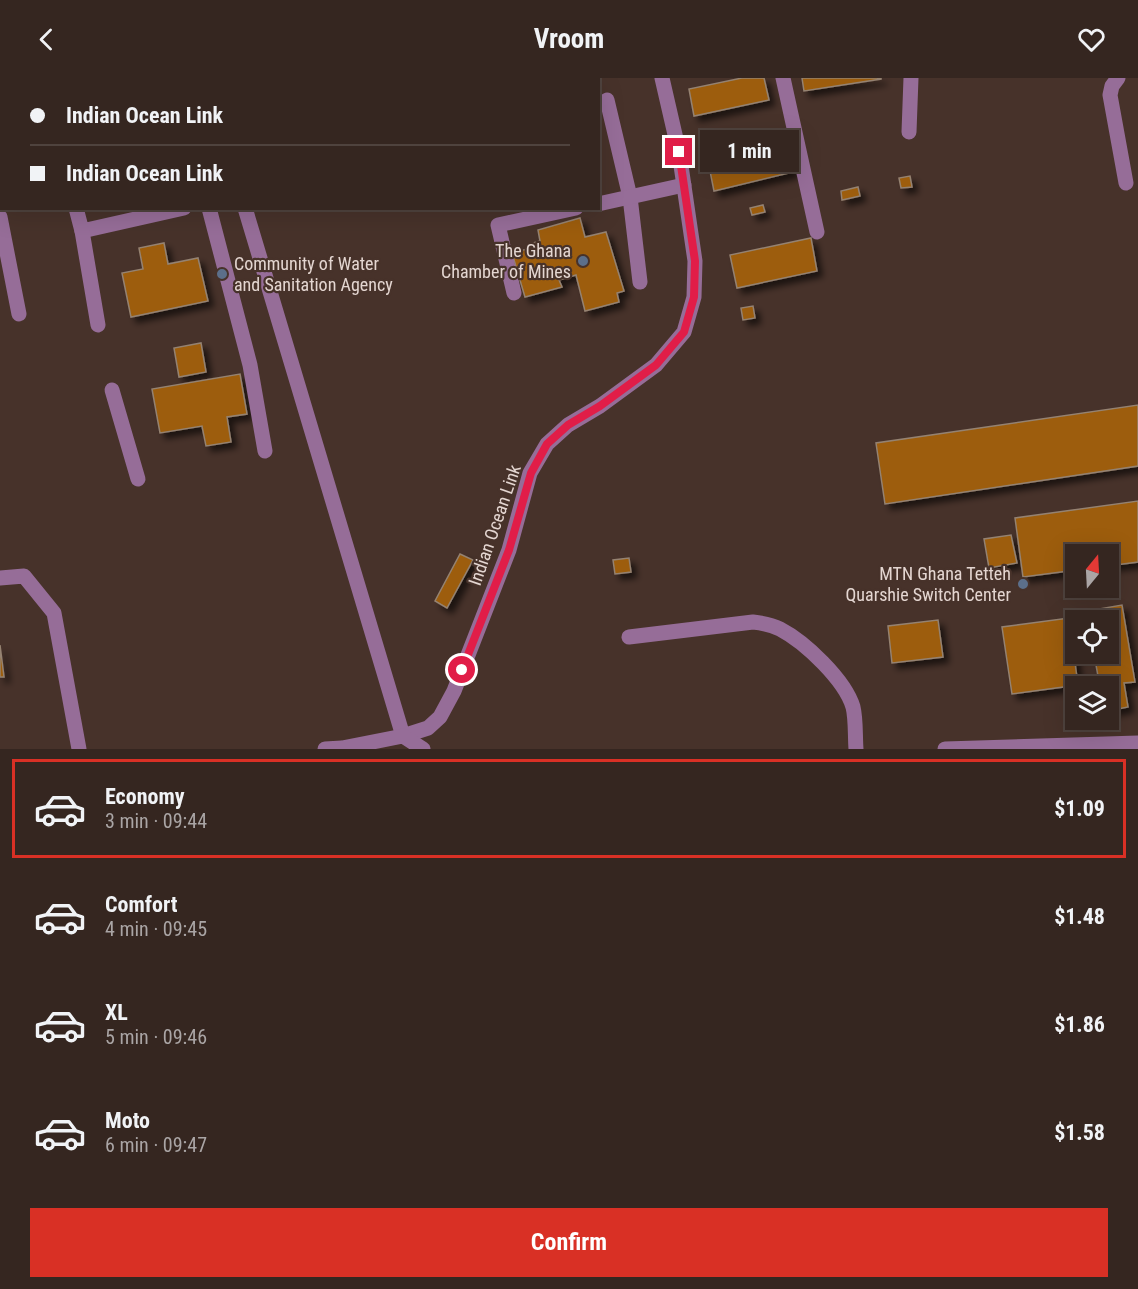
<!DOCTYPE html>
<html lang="en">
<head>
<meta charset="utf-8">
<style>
	:root { --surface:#352620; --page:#3d2e29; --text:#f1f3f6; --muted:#aaa5a5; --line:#4f433e; --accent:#d93025 }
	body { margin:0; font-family:"Roboto Condensed",sans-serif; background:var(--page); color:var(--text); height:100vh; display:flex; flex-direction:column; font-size:22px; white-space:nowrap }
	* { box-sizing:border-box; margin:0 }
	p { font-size:20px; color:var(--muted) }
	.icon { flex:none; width:33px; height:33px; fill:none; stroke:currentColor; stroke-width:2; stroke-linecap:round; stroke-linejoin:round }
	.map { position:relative; height:671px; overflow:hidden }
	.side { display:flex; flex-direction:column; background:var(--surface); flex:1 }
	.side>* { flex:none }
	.guide { position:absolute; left:0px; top:0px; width:600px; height:132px; box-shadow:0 6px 24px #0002,0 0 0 2px var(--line); display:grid; align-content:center; height:132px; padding:0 30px; background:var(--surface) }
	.needle { width:39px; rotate:18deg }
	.controls { position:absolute; left:1065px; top:466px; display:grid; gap:12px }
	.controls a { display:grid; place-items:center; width:54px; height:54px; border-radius:0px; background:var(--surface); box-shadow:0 6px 24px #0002,0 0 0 2px var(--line); font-size:30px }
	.end { position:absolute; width:27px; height:27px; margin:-14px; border:8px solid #e11d48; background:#fff; box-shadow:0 0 0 3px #fff }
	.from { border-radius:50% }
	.bubble { position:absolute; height:42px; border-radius:0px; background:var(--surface); box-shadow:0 6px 24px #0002,0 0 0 2px var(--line); font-size:20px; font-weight:700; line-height:42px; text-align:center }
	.guide b { display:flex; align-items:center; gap:21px; height:57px; font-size:22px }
	.guide b+b { border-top:2px solid var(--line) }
	.guide i { width:15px; height:15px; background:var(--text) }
	ul { padding:10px 0 0; list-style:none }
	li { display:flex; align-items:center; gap:18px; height:99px; margin:0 12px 9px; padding:0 18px; border:3px solid transparent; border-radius:0px }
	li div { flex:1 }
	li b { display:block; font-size:22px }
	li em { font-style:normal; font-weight:700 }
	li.selected { border-color:var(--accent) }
	li>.icon { width:54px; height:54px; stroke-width:1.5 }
	.button { display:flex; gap:12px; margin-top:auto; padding:12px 30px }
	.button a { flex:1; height:69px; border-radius:0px; background:var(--accent); color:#fff; font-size:24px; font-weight:700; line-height:69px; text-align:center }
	header { display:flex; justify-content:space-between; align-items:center; height:78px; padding:0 30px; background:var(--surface); font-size:27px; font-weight:700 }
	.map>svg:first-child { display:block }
	.building { fill:#9d5d08; stroke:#958271; stroke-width:1.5; filter:url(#shadow) }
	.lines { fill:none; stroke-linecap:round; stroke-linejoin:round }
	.minor { stroke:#966d98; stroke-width:15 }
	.route { stroke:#e11d48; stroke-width:8 }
	.service-dot { fill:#5c6f8a; stroke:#47322a; stroke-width:2 }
	.labels { text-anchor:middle; stroke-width:4.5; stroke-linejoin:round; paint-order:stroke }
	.poi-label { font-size:18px; fill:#e4d6d1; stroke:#47322a; text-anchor:end }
	.street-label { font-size:18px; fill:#e4d6d1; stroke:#47322a }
</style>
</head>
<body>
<header><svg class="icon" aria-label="back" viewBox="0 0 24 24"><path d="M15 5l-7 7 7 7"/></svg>Vroom<svg class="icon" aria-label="heart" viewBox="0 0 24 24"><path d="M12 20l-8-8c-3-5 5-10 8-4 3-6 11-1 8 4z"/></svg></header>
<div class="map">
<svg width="1138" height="671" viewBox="0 0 1138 671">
	<defs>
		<filter id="shadow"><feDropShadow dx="5.5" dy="5.5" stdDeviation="3" flood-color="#0009"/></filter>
	</defs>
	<rect width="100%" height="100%" fill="#47322a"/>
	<!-- building -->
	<g class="building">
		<path d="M742 0H764L769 22 694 38 689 11Z"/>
		<path d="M802 0H881V1L804 13Z"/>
		<path d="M788 75 793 94 714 113 710 93Z"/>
		<path d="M910 98 912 109 901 110 899 100Z"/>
		<path d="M858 109 860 118 842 122 841 113Z"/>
		<path d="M763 127 765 134 752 137 750 130Z"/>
		<path d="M580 140 585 159 606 154 624 213 617 215 619 224 585 233 576 197 559 202 562 209 525 219 512 175 535 169 533 165 540 163 538 152Z"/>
		<path d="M811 160 817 193 737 210 730 177Z"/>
		<path d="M164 165 168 186 198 180 208 223 131 239 122 195 143 191 139 170Z"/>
		<path d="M753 228 755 240 743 242 741 230Z"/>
		<path d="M201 265 206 294 179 299 174 270Z"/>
		<path d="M240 296 247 336 227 339 231 364 206 368 202 348 160 355 152 311Z"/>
		<path d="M1138 327V388L885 426 876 365Z"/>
		<path d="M1138 423V484L1108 488V477H1076V492L1023 499 1015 440Z"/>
		<path d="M1011 457 1017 485 989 490 984 461Z"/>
		<path d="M460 476 473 482 447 530 435 523Z"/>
		<path d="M629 480 631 494 615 496 613 482Z"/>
		<path d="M1122 527 1135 604 1124 605 1128 629 1108 633V609H1100L1094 576H1108V543H1088L1087 533Z"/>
		<path d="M1069 540 1078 607 1012 616 1002 549Z"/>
		<path d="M938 542 943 579 892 585 888 548Z"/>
		<path d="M0 567 4 599H0Z"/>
	</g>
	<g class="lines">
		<!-- minor -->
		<g class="minor">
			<path d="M433 0V2"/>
			<path d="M783 0 817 154"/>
			<path d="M1118 0 1112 8 1110 17 1126 105"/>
			<path d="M234 2V0"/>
			<path d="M259 2 267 0"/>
			<path d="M607 22 630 119 640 204"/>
			<path d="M0 46H2"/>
			<path d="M909 54 911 0"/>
			<path d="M0 93H2"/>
			<path d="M598 126 684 107"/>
			<path d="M76 130 82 153 184 130"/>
			<path d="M209 130 250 287 265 373"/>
			<path d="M245 130 403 658 428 650 440 639 454 613 509 472 530 395 547 366 568 347 600 328 656 287 684 254 694 219 695 183 679 74 662 0"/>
			<path d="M0 139 19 236"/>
			<path d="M82 153 98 247"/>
			<path d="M514 215 498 147 576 130"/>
			<path d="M112 312 138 401"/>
			<path d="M0 500 24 498 54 535 79 671"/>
			<path d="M629 559 753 544C762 545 772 547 780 551 805 564 845 602 853 629 856 641 855 658 856 671"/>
			<path d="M325 671 342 670 403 658 423 671"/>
			<path d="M945 671 1138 665"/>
		</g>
	</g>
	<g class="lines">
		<!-- route -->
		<path class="route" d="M462 592 509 472 531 395 547 366 568 347 600 328 656 287 684 254 694 219 695 183 679 74"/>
	</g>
	<!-- markers -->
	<g class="service-dot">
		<circle cx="583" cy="183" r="6"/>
		<circle cx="222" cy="196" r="6"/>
		<circle cx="1023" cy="506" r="6"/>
	</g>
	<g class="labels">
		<!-- poi labels -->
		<g class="poi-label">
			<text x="571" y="179">The Ghana<tspan x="571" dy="21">Chamber of Mines</tspan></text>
			<text x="234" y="192" text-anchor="start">Community of Water<tspan x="234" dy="21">and Sanitation Agency</tspan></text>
			<text x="1011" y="502">MTN Ghana Tetteh<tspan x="1011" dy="21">Quarshie Switch Center</tspan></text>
		</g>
		<!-- street labels -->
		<g class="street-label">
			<text transform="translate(495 447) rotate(-71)" y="6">Indian Ocean Link</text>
		</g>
	</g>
</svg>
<div class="controls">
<a><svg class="needle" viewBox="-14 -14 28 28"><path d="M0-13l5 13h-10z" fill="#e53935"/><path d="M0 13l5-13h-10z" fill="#aaa5a5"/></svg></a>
<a><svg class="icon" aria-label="locate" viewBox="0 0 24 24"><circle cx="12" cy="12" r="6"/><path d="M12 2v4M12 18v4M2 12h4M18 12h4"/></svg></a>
<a><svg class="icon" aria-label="layers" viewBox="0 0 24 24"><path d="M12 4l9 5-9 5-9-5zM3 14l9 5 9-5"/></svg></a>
</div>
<i class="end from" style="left:462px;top:592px"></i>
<i class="end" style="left:679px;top:74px"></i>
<div class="bubble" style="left:700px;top:52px;width:99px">1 min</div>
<div class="guide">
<b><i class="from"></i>Indian Ocean Link</b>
<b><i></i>Indian Ocean Link</b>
</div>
</div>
<section class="side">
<ul>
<li class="selected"><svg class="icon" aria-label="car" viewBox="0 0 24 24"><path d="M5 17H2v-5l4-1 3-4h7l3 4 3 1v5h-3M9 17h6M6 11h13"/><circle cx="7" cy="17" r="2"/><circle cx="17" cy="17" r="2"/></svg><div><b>Economy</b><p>3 min · 09:44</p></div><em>$1.09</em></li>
<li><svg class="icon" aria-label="car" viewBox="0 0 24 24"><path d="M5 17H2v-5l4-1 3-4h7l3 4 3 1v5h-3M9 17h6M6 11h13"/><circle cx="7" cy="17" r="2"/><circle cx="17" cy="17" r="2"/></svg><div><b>Comfort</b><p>4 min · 09:45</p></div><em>$1.48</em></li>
<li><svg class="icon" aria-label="car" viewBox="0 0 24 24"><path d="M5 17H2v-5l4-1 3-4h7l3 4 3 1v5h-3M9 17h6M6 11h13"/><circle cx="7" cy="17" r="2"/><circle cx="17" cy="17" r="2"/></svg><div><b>XL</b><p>5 min · 09:46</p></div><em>$1.86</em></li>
<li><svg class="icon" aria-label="car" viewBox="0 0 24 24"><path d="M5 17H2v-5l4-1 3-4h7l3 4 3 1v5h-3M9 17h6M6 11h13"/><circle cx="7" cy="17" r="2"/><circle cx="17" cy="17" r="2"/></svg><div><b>Moto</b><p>6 min · 09:47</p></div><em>$1.58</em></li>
</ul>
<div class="button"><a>Confirm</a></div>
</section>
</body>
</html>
